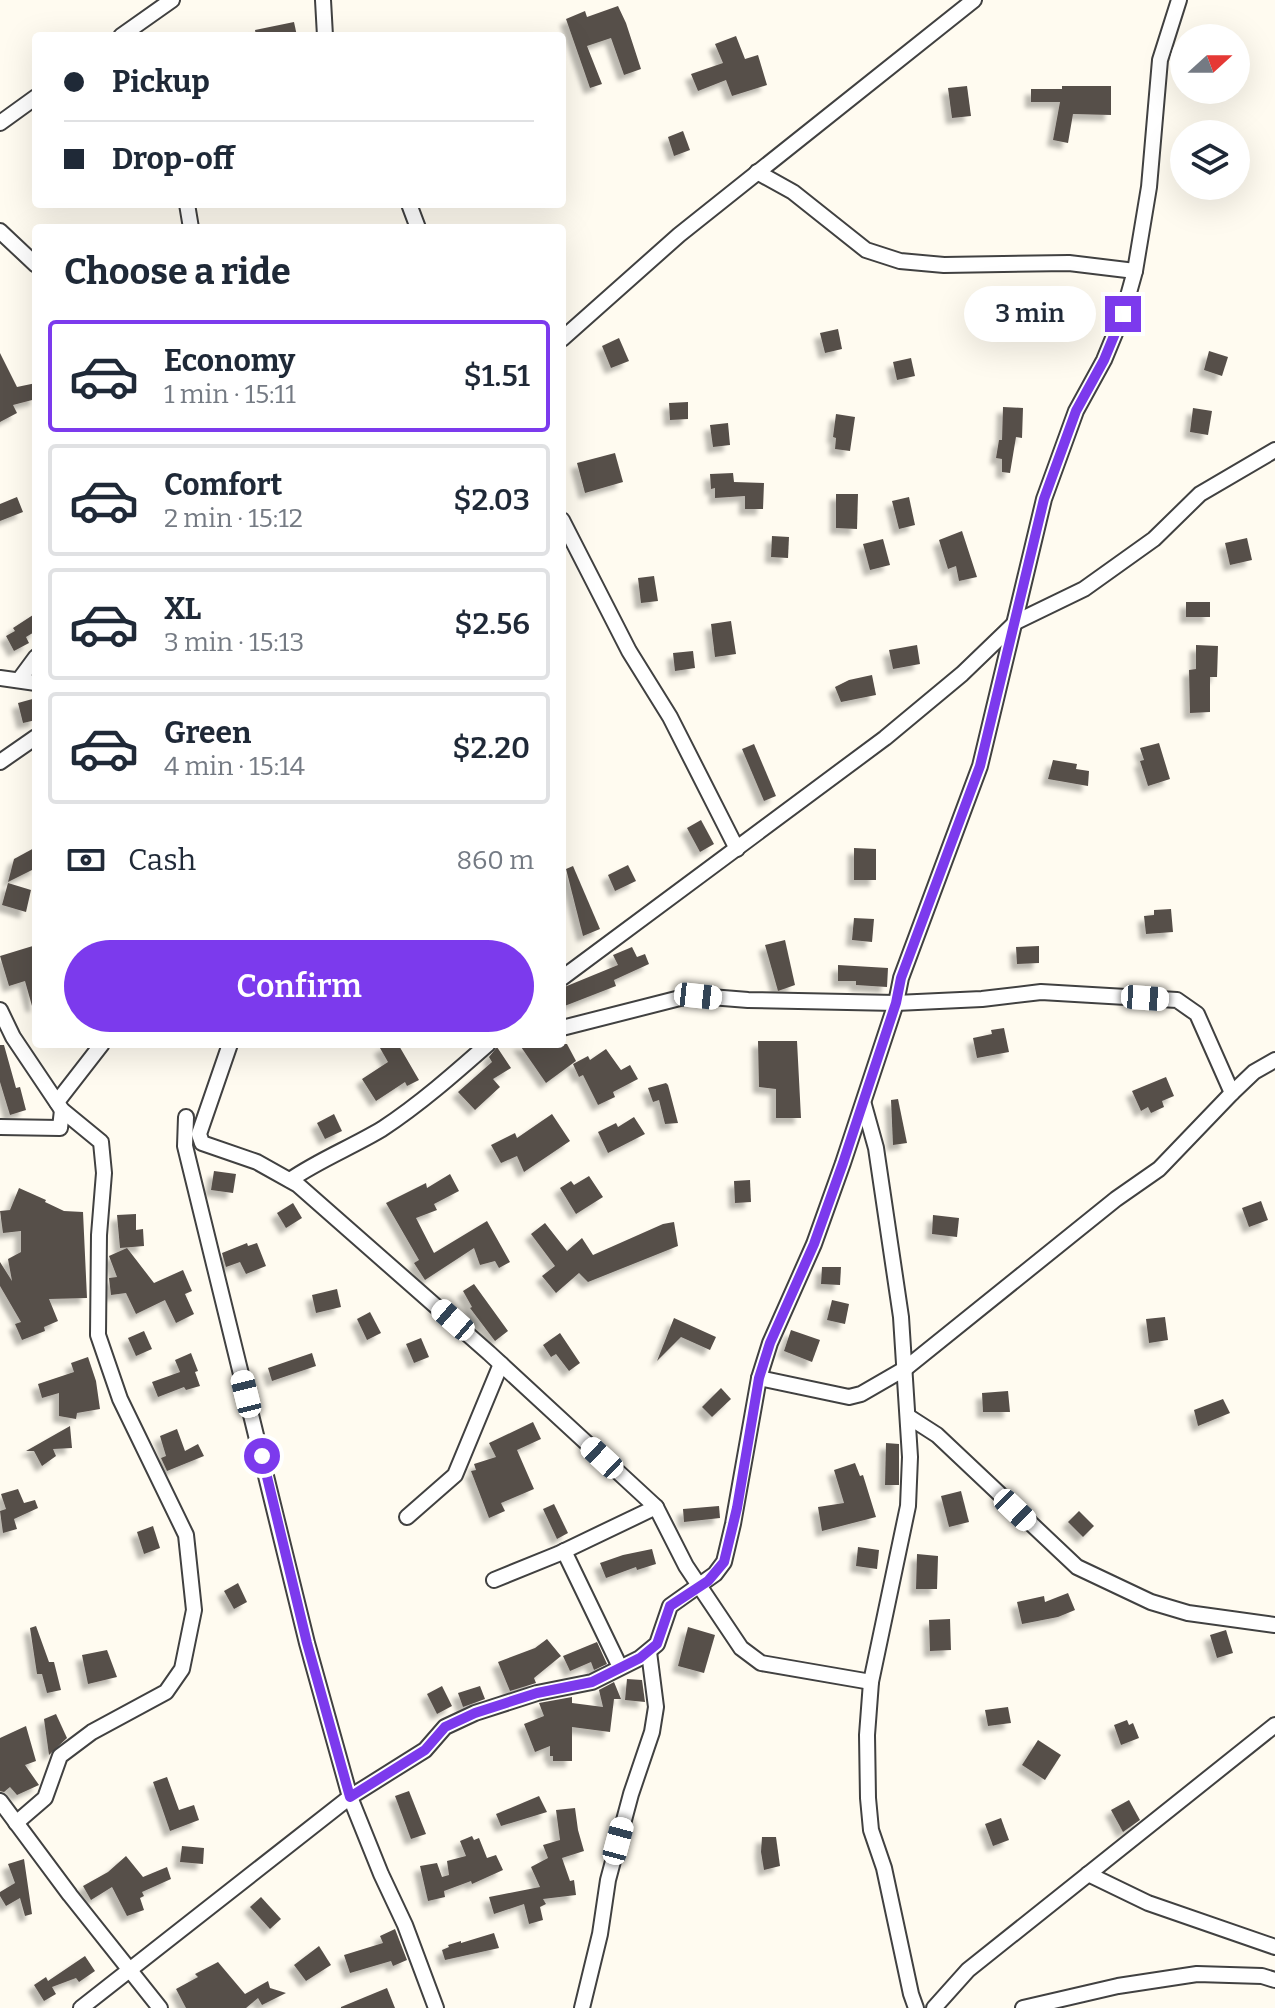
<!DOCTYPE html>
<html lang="en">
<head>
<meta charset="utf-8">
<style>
	:root { --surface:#fff; --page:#f6f6f7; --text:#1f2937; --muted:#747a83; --line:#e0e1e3; --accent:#7c3aed }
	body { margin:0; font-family:Bitter,serif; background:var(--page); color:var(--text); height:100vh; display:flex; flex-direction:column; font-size:30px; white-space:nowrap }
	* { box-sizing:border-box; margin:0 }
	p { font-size:26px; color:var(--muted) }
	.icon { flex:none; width:44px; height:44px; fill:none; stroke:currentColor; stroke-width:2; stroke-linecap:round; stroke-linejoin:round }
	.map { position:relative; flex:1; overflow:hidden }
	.side { position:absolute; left:32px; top:224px; width:534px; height:824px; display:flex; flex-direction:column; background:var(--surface); border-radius:8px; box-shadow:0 8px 32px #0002 }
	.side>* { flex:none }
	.hud { position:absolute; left:32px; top:32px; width:534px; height:176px; border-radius:8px; box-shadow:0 8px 32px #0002; display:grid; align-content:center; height:176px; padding:0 32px; background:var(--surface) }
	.needle { width:52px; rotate:69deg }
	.controls { position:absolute; left:1170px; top:24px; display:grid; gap:16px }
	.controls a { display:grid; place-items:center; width:80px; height:80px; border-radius:50%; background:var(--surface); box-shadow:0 8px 32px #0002; font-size:40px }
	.end { position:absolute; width:36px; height:36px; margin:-18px; border:10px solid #7c3aed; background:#fff; box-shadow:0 0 0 4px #fff }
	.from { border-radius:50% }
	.bubble { position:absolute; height:56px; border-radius:28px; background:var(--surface); box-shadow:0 8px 32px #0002; font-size:26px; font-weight:600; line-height:56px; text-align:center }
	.car { position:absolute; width:24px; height:48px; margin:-24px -12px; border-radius:10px; box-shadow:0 0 6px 2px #0007; background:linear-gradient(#fff 24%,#345 0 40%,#fff 0 76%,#345 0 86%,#fff 0) }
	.hud b { display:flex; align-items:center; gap:28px; height:76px; font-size:30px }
	.hud b+b { border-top:2px solid var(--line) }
	.hud i { width:20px; height:20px; background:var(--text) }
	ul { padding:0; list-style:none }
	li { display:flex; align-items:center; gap:24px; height:112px; margin:0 16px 12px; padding:0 16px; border:4px solid var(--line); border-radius:8px }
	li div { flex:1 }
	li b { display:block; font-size:30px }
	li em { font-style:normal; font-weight:600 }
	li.on { border-color:var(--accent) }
	li>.icon { width:72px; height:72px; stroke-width:1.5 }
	h2 { padding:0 32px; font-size:36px; line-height:96px }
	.pay { display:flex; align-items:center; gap:20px; height:88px; padding:0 32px; font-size:30px }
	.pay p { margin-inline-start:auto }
	.cta { display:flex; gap:16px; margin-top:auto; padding:16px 32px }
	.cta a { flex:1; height:92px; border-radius:48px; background:var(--accent); color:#fff; font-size:32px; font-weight:600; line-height:92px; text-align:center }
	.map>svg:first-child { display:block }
	.building { fill:#574f4a; filter:url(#shadow) }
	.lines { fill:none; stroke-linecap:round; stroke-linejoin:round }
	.street-casing { stroke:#414141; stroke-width:18 }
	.street { stroke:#fff; stroke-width:14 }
	.route { stroke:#7c3aed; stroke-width:10 }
</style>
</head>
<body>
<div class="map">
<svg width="1275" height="2008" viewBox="0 0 1275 2008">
	<defs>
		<filter id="shadow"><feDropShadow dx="-6" dy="6" stdDeviation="2" flood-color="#0004"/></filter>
	</defs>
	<rect width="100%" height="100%" fill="#fffbf0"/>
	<!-- building -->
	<g class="building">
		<path d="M618 6 626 23 641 69 624 75 611 38 587 46 602 84 590 88 566 19 585 11 587 17Z"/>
		<path d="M294 22 297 36H256L255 30Z"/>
		<path d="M736 36 745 59 758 55 767 85 732 96 726 80 698 91 691 74 723 63 715 44Z"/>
		<path d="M967 86 971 116 952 118 948 88Z"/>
		<path d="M1062 86H1111V115L1073 114 1068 143 1053 140 1060 102H1031V89H1062Z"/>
		<path d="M683 131 690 150 674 156 668 137Z"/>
		<path d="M838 329 842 349 825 353 820 333Z"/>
		<path d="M619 338 629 361 611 368 602 346Z"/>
		<path d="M1209 351 1228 357 1222 376 1204 370Z"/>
		<path d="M0 353 17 387 36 383V399L13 405 17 413 0 422Z"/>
		<path d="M911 358 915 376 897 380 893 362Z"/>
		<path d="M688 402V419L670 420 669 403Z"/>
		<path d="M1003 407 1023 408 1022 438 1016 437 1010 473 1002 472V459L996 458 999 440H1002Z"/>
		<path d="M1193 408 1212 411 1208 435 1190 432Z"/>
		<path d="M836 414 855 417 850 451 835 449 836 438 833 437Z"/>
		<path d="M728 423 730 445 713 447 710 425Z"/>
		<path d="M615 453 623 482 585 493 577 463Z"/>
		<path d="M733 473 734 482 764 483 763 509H745V496L715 498V488L711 489 710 474Z"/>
		<path d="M836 494H858L857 529 836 528Z"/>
		<path d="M17 497 23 512 0 521V504Z"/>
		<path d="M909 497 915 525 899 529 892 501Z"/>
		<path d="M962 531 977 577 959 581 956 566 948 569 939 540Z"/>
		<path d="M772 536 789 537 788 558 771 557Z"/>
		<path d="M1247 538 1252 560 1230 565 1225 543Z"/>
		<path d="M883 539 890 565 870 570 863 544Z"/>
		<path d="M654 576 658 601 641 603 638 578Z"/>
		<rect x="1186" y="602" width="24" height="15"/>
		<path d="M36 613V631L26 637 29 643 14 651 6 636 15 631 13 628Z"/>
		<path d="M731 621 736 654 715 657 711 624Z"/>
		<path d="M917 645 920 664 893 669 889 650Z"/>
		<path d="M1196 645 1218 646 1217 677H1210V712L1190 713 1189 670 1196 669Z"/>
		<path d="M693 651 695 668 675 671 673 653Z"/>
		<path d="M872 675 876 695 841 702 835 687 849 680Z"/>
		<path d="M36 698V720L23 723 18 703Z"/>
		<path d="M1159 743 1170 779 1148 786 1140 761 1144 760 1140 748Z"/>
		<path d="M754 744 776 796 764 801 742 749Z"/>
		<path d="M1053 760 1077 764 1076 769 1089 771 1088 786 1048 779Z"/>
		<path d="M701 820 714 844 700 852 687 828Z"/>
		<path d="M36 847V868L8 882 14 859Z"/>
		<path d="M854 848 876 849V880H854Z"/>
		<path d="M628 865 636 881 615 891 608 875Z"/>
		<path d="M573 866 600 929 583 936 566 869Z"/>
		<path d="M8 883 31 890 26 912 2 905Z"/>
		<path d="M1171 909 1173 932 1146 934 1144 916 1154 915V910Z"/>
		<path d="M854 918 874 919 872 942 852 940Z"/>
		<path d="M785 940 795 985 778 991 765 945Z"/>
		<path d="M36 945V1006H32L25 981 9 986 0 956Z"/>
		<path d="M1039 946V963L1017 964 1016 947Z"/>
		<path d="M632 947 637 957 645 954 649 964 614 980 616 986 562 1007V988L618 965 613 955Z"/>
		<path d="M838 965 888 968 887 987 856 985V981H838Z"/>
		<path d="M1004 1028 1009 1052 977 1058 973 1038 992 1034 991 1030Z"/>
		<path d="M758 1041H797L801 1118H776V1089L759 1087Z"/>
		<path d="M388 1044H398L419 1080 407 1086 405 1082 376 1101 362 1079 388 1062 380 1048Z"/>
		<path d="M519 1044H567L576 1061 546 1083Z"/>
		<path d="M0 1045H4L16 1088 20 1087 26 1110 10 1115 0 1082Z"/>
		<path d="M497 1047 511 1068 493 1079 500 1087 475 1110 458 1092 492 1062 489 1057Z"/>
		<path d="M606 1049 621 1070 630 1065 638 1079 613 1092 615 1097 598 1105 583 1075 579 1077 573 1064 588 1056 590 1060Z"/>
		<path d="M1166 1077 1174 1096 1162 1101 1164 1107 1151 1113 1148 1107 1141 1111 1132 1091Z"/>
		<path d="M666 1083 668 1085 678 1123 665 1124 659 1100 653 1102 648 1088Z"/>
		<path d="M898 1099 907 1143 893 1145 891 1100Z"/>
		<path d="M334 1114 342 1131 325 1139 317 1123Z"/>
		<path d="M552 1114 570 1141 524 1172 517 1156 501 1163 491 1145 515 1133 517 1138Z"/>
		<path d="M634 1117 645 1134 608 1153 598 1132 616 1123 618 1127Z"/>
		<path d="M214 1171 236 1174 233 1193 211 1190Z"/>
		<path d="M450 1174 459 1191 434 1204 437 1210 416 1218 434 1253 487 1221 510 1262 499 1268 495 1261 480 1265 474 1248 425 1280 414 1263 419 1260 386 1203 426 1183 427 1188Z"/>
		<path d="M589 1176 603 1197 576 1214 560 1188 571 1181 574 1185Z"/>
		<path d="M750 1180 751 1202 735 1203 734 1181Z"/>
		<path d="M19 1188 46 1200 45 1202 64 1211 83 1212 87 1298 49 1299 58 1321 44 1327 45 1331 22 1340 15 1324 21 1322 0 1286V1262L12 1281 8 1259 21 1252V1231L3 1233 0 1211 10 1210Z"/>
		<path d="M1261 1201 1268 1220 1249 1227 1242 1208Z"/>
		<path d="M293 1203 302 1218 286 1228 277 1213Z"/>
		<path d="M136 1214V1230L143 1229 144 1246 120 1248 117 1215Z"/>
		<path d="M933 1215 959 1218 957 1237 932 1234Z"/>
		<path d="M674 1222 678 1246 588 1282 579 1273 556 1293 542 1276 555 1266 531 1234 545 1223 567 1251 582 1238 593 1255 663 1224Z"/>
		<path d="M247 1243 248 1246 257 1243 266 1266 246 1274 240 1262 226 1267 222 1253Z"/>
		<path d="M127 1248 154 1283 183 1270 192 1291 185 1294 194 1314 176 1323 165 1300 136 1314 126 1293 111 1295 109 1278 117 1277 109 1256Z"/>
		<path d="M822 1267H841L840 1285 821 1284Z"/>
		<path d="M474 1284 508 1331 495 1341 470 1308 472 1307 463 1291Z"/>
		<path d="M337 1289 341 1307 316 1313 312 1295Z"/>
		<path d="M832 1300 849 1304 845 1324 827 1320Z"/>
		<path d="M370 1312 381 1333 367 1340 357 1319Z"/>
		<path d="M1165 1317 1168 1340 1149 1343 1146 1319Z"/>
		<path d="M674 1318 716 1337 710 1350 681 1337 657 1361Z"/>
		<path d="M791 1330 820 1340 812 1362 784 1351Z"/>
		<path d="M144 1331 152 1349 136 1356 128 1338Z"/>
		<path d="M560 1333 580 1363 569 1371 556 1354 551 1357 543 1345Z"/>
		<path d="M421 1338 429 1357 414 1363 406 1344Z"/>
		<path d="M191 1353 198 1371 195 1372 200 1386 186 1390 184 1387 158 1397 152 1382 180 1372 175 1360Z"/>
		<path d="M312 1353 316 1366 272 1381 268 1368Z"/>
		<path d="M88 1357 96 1381 100 1409 77 1413 76 1419 59 1416V1393L42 1398 38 1384 74 1372 71 1363Z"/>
		<path d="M721 1388 731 1399 712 1417 702 1407Z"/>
		<path d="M1008 1391 1010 1412H983L982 1393Z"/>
		<path d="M1223 1399 1230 1413 1198 1426 1194 1410Z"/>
		<path d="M533 1422 541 1439 517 1450 534 1489 501 1503 505 1511 489 1518 471 1471 476 1470 474 1464 496 1457 489 1443Z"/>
		<path d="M70 1426 72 1448 53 1449 56 1456 42 1466 34 1451H26Z"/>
		<path d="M177 1429 185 1451 198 1444 204 1456 167 1471 161 1458 166 1456 160 1436Z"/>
		<path d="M886 1443 899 1444V1485H885Z"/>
		<path d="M855 1463 860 1476 863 1475 876 1517 822 1531 818 1507 844 1503 834 1470Z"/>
		<path d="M18 1489 24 1503 35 1500 38 1508 14 1519 17 1529 3 1533 0 1511 6 1509 1 1494Z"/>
		<path d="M961 1491 969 1522 949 1527 941 1496Z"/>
		<path d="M554 1504 568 1533 557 1539 543 1509Z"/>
		<path d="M719 1506 720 1518 684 1522 683 1509Z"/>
		<path d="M1079 1511 1094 1526 1083 1537 1068 1522Z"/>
		<path d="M153 1526 160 1548 144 1554 137 1532Z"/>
		<path d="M858 1547 879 1550 877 1569 856 1566Z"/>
		<path d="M652 1549 656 1564 637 1570 636 1567 606 1578 600 1563 623 1555Z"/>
		<path d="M917 1554 938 1556 937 1589H916Z"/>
		<path d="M238 1583 247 1602 234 1609 224 1591Z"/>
		<path d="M1068 1593 1075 1610 1058 1617 1022 1624 1017 1602 1044 1596 1045 1602Z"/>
		<path d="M950 1619 951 1650 930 1651 929 1620Z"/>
		<path d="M36 1626 49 1662H54L61 1690 47 1693 42 1674H37L30 1628Z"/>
		<path d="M688 1627 715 1635 704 1673 678 1666Z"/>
		<path d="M1226 1630 1233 1653 1217 1658 1210 1635Z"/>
		<path d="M547 1639 561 1656 534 1678 536 1683 510 1691 498 1662 535 1648Z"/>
		<path d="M597 1642 607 1664 594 1670 591 1662 570 1671 563 1656Z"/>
		<path d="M107 1650 117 1677 88 1684 82 1655Z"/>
		<path d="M627 1679 642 1680 645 1702 625 1700Z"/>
		<path d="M614 1682 621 1699H614L610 1732 572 1727V1761H553V1756H550V1746L535 1752 524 1724 544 1716 539 1703 572 1697V1703L603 1707 599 1690Z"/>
		<path d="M442 1686 452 1706 437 1714 427 1694Z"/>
		<path d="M480 1686 485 1699 463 1707 458 1693Z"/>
		<path d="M1008 1707 1011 1723 988 1726 985 1710Z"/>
		<path d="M56 1714 67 1738 49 1755 44 1719Z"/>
		<path d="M1127 1720 1129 1725 1133 1723 1139 1738 1121 1745 1114 1725Z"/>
		<path d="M26 1726 36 1761 25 1765 39 1785 17 1795 10 1787 4 1792 0 1791V1738Z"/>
		<path d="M1038 1740 1061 1755 1045 1780 1022 1765Z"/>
		<path d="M167 1777 179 1810 194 1805 199 1820 170 1831 153 1782Z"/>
		<path d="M409 1791 426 1834 411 1839 395 1796Z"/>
		<path d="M539 1796 547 1812 501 1826 496 1814Z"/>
		<path d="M1129 1800 1140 1820 1123 1832 1111 1810Z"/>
		<path d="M575 1808 578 1830 584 1851 562 1858 570 1881 574 1880 576 1895 543 1899 546 1904 540 1907 543 1920 529 1924 524 1904 494 1914 489 1897 540 1887 531 1867 548 1858 543 1845 560 1840 556 1810Z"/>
		<path d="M1001 1818 1009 1840 993 1846 985 1824Z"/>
		<path d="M472 1836 474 1840 479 1838 487 1858 496 1855 503 1870 472 1884 471 1881 444 1891 445 1897 428 1901 420 1866 437 1863 442 1877 449 1875 447 1861 466 1856 460 1841Z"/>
		<path d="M762 1837H776L780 1866 764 1870 761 1852Z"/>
		<path d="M182 1846 204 1848 203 1864 180 1862Z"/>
		<path d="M126 1856 143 1877 167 1867 171 1879 142 1892 144 1896 140 1898 144 1910 127 1916 112 1887 91 1900 83 1886 108 1872Z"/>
		<path d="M24 1859 32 1914 25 1916 20 1898 6 1906 0 1896V1892L15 1883 8 1864Z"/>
		<path d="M261 1897 281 1919 270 1929 250 1907Z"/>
		<path d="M395 1929 407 1960 393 1966 391 1961 350 1973 344 1955 383 1943 380 1936Z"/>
		<path d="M494 1933 499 1948 445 1960 442 1950 449 1947 448 1945 461 1941V1943Z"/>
		<path d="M319 1946 331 1965 306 1981 294 1965Z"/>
		<path d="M85 1956 95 1971 79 1982 76 1978 52 1987 56 1994 44 2001 34 1985 46 1977 48 1981Z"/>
		<path d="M218 1962 245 1994 268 1981 270 1988 286 1993 262 2005 258 1998 246 2008H186L176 1989 198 1977 195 1974Z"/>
		<path d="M387 1988 395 2008H341V2007Z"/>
	</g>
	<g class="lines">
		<!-- street casing -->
		<g class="street-casing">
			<g id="street">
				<path d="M323 0 325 36"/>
				<path d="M121 36 172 0"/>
				<path d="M0 123 36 97"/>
				<path d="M757 172 793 192 866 250 900 261 944 265 1069 263 1135 271"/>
				<path d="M187 204 191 228"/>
				<path d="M409 204 418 228"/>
				<path d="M0 231 36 265"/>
				<path d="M562 339 679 235 974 0"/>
				<path d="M562 520 629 651 670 717 737 849"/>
				<path d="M0 678 36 683"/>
				<path d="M19 680 36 657"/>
				<path d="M0 762 36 737"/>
				<path d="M562 978 885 738 962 674 1016 622 1084 589 1154 539 1200 494 1275 450"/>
				<path d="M0 1010 13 1037 62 1110 101 1142 104 1173 99 1235 98 1335 120 1399 186 1535 194 1610 182 1669 166 1692 92 1732 60 1756 45 1798 16 1823"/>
				<path d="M562 1028 680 998 698 996 748 1000 896 1003 982 999 1041 992 1177 1000 1197 1014 1232 1093"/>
				<path d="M230 1044 199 1134 202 1143 257 1162 298 1185 489 1353 656 1507 686 1566 741 1648 761 1663 871 1682"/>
				<path d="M57 1102 102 1044"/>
				<path d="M864 1105 876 1148 901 1317 910 1457 908 1506 871 1682 867 1735 868 1798 871 1830 884 1868 911 1994 916 2008"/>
				<path d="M186 1117 185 1146 307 1643 350 1797 381 1874 405 1925 436 2008"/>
				<path d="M0 1127 60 1128 62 1110"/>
				<path d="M290 1180C319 1160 352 1147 382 1129 420 1104 454 1074 488 1044"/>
				<path d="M759 1378 849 1397 861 1394 906 1368 1116 1199 1159 1169 1232 1093 1254 1072 1275 1060"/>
				<path d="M909 1417 937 1435 1077 1567 1151 1602 1188 1613 1275 1625"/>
				<path d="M407 1517 455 1475 501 1364"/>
				<path d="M564 1551 620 1667"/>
				<path d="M494 1580 558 1554 656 1507"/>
				<path d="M0 1801 70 1895 160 2008"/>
				<path d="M1088 1874 1148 1903 1275 1947"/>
				<path d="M81 2008 350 1797 425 1750 445 1727 475 1713 537 1693 592 1682 640 1658 657 1644 670 1606 715 1574 724 1562 733 1524 759 1378 770 1343 814 1244 843 1163 896 1003 901 978 980 766 1044 499 1076 411 1104 360 1123 314 1135 271 1149 187 1160 60 1179 0"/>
				<path d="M582 2008 600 1934 608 1880 631 1794 652 1732 656 1707 649 1652"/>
				<path d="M934 2008 968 1970 1275 1725"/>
				<path d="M1023 2008 1118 1986 1197 1974 1262 1976 1275 1980"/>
			</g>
		</g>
		<!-- street -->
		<use href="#street" class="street"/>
	</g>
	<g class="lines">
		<!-- route -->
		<path class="route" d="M262 1456 307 1643 350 1797 425 1750 445 1727 475 1713 537 1693 592 1682 640 1658 657 1644 670 1606 708 1581 724 1562 737 1508 759 1378 770 1343 814 1244 843 1163 896 1003 901 978 980 766 1044 499 1076 411 1104 360 1123 314"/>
	</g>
</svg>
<div class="controls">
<a><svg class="needle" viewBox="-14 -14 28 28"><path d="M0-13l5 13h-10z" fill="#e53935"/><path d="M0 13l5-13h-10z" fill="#747a83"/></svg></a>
<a><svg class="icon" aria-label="layers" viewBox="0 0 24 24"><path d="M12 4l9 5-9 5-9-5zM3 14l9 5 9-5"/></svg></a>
</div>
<i class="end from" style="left:262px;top:1456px"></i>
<i class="end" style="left:1123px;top:314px"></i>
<div class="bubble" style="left:964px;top:286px;width:132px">3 min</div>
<i class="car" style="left:698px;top:996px;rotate:96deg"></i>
<i class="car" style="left:1145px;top:998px;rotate:94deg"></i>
<i class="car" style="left:453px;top:1320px;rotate:311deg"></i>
<i class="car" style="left:246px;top:1394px;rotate:346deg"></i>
<i class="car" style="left:602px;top:1458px;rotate:313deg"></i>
<i class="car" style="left:1015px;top:1510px;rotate:134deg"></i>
<i class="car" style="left:618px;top:1841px;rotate:15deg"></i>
<div class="hud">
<b><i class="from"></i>Pickup</b>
<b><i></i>Drop-off</b>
</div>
<section class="side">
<h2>Choose a ride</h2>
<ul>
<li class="on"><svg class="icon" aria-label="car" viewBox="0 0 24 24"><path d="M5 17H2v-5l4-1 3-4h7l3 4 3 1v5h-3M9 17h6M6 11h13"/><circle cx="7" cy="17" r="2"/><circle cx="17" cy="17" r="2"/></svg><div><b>Economy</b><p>1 min · 15:11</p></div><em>$1.51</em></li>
<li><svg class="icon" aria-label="car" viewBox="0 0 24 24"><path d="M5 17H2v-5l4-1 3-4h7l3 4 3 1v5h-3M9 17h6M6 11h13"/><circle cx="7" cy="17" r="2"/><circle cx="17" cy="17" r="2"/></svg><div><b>Comfort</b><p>2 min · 15:12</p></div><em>$2.03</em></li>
<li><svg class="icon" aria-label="car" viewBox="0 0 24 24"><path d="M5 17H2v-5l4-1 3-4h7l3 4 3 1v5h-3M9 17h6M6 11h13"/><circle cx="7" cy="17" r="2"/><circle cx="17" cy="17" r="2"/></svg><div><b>XL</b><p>3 min · 15:13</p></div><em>$2.56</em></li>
<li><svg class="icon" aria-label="car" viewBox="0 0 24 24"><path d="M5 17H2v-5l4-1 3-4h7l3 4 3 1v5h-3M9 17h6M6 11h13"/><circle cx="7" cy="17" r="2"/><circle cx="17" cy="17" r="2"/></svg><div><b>Green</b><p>4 min · 15:14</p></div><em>$2.20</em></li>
</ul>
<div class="pay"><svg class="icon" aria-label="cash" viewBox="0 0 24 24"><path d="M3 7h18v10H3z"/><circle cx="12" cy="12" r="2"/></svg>Cash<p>860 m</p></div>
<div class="cta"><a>Confirm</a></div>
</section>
</div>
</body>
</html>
